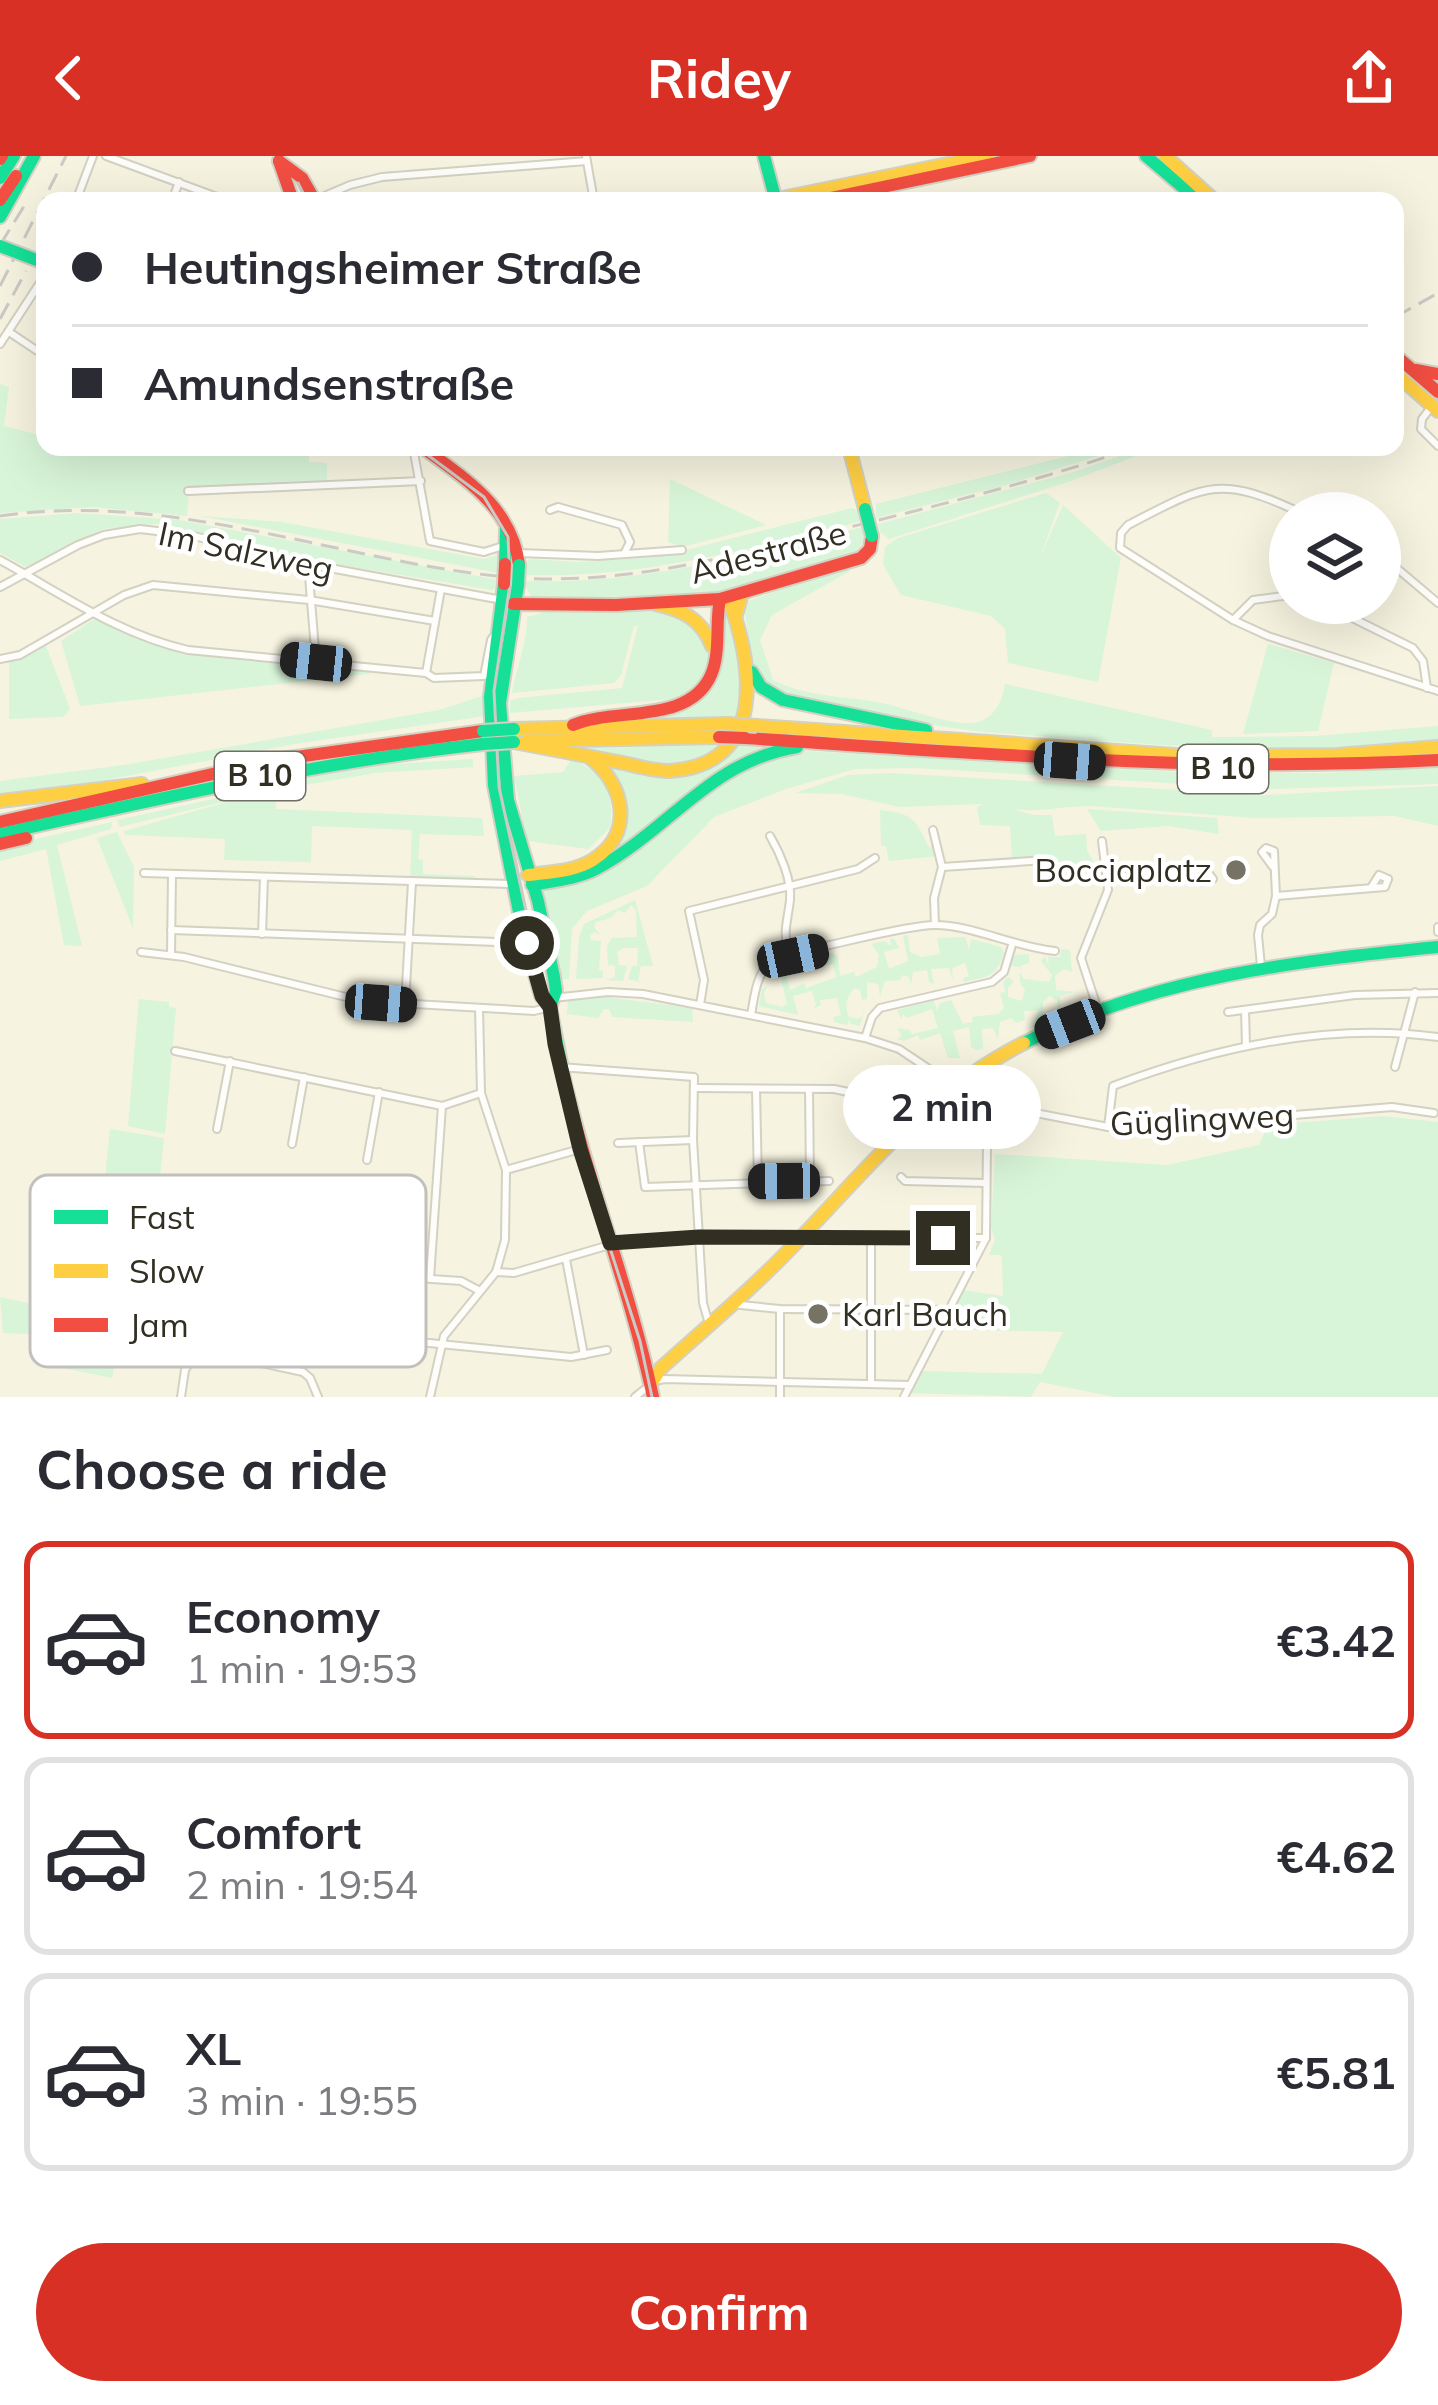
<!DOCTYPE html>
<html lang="en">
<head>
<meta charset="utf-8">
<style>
	:root { --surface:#fff; --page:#f7f7f7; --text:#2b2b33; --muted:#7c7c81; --line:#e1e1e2; --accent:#d93025 }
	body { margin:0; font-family:Mulish,sans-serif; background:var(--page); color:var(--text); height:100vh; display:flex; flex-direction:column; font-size:45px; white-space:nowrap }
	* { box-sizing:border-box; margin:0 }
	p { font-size:39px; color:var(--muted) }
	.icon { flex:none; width:66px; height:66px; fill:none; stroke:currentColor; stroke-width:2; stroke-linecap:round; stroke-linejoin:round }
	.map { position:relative; height:1241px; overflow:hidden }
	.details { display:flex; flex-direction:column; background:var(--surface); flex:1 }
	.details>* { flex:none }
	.hud { position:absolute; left:36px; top:36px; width:1368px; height:264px; border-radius:24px; box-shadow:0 12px 48px #0002; display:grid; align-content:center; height:264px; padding:0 36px; background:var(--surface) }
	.buttons { position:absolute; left:1269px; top:336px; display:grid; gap:24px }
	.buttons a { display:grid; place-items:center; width:132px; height:132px; border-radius:50%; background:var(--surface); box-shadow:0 12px 48px #0002; font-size:60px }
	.end { position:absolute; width:54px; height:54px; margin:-27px; border:15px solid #312e22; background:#fff; box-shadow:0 0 0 6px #fff }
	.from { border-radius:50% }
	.bubble { position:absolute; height:84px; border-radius:42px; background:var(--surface); box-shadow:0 12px 48px #0002; font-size:39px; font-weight:700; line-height:84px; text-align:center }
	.car { position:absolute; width:36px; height:72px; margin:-36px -18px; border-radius:15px; box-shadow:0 0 9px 3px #0007; background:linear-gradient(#222 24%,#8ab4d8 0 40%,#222 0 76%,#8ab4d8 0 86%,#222 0) }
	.hud b { display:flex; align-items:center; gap:42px; height:114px; font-size:45px }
	.hud b+b { border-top:3px solid var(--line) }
	.hud i { width:30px; height:30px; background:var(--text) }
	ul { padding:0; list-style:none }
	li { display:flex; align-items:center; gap:36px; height:198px; margin:0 24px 18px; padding:0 12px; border:6px solid var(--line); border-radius:24px }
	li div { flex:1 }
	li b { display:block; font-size:45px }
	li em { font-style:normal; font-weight:700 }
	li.active { border-color:var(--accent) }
	li>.icon { width:108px; height:108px; stroke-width:1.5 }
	h2 { padding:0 36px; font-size:54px; line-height:144px }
	.action { display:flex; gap:24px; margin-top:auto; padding:24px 36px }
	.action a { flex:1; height:138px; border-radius:72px; background:var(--accent); color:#fff; font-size:48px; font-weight:700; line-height:138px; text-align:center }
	header { display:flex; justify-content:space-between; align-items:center; height:156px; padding:0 36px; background:var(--accent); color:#fff; font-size:54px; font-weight:700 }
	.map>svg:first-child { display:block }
	.green { fill:#d8f5d9 }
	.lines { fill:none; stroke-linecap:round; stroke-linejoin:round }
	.street-casing { stroke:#d3d1c2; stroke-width:10 }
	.fast-casing { stroke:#d3d1c2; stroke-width:16 }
	.slow-casing { stroke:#d3d1c2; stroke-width:16 }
	.jam-casing { stroke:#d3d1c2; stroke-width:16 }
	.street { stroke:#fefdfa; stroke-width:6 }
	.fast { stroke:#16e098; stroke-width:12 }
	.slow { stroke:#ffcf43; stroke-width:12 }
	.jam { stroke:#f24e42; stroke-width:12 }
	.tram { stroke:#cbcac5; stroke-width:3 }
	.rail { stroke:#cbcac5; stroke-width:3; stroke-dasharray:18 9; stroke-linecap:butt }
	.fast-bridge-casing { stroke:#d3d1c2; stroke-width:16; stroke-linecap:butt }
	.slow-bridge-casing { stroke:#d3d1c2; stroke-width:16; stroke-linecap:butt }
	.jam-bridge-casing { stroke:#d3d1c2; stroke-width:16; stroke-linecap:butt }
	.fast-bridge { stroke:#16e098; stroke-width:12 }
	.slow-bridge { stroke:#ffcf43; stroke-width:12 }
	.jam-bridge { stroke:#f24e42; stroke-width:12 }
	.route { stroke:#312e22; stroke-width:15 }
	.poi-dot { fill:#767364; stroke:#fff; stroke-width:4.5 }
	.labels { text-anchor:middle; stroke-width:9; stroke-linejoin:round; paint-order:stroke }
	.shield { fill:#fff; stroke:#6f6d64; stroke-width:3 }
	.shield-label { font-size:30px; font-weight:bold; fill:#312e22 }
	.street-label { font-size:33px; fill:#312e22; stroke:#fff }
	.poi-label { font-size:33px; fill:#312e22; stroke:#fff; text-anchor:end }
	.key { fill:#fff; stroke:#c1c0bd; stroke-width:3 }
	.key-label { font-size:33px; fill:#312e22 }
</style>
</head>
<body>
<header><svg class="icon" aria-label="back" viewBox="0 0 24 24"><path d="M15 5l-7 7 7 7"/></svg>Ridey<svg class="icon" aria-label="share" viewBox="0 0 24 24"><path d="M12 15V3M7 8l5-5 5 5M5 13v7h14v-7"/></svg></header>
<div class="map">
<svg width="1438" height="1241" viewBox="0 0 1438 1241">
	<rect width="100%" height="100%" fill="#f6f3e0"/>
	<!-- green -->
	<g class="green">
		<path d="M0 228 9 231 4 270 39 279 42 289 45 266V291H309V306L327 307V325L189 332 187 360 93 351 0 357Z"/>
		<path d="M1104 291H1127L1006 329 876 362V348Z"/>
		<path d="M1145 291H1160L1068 326 889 383 880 376 878 368 1074 316Z"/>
		<path d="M670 323 766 369 683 391 668 386Z"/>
		<path d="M1046 337 1060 347 1040 402 1063 349 1121 402 1098 526 1008 507 1005 473 991 460 901 439 883 409 885 391 898 382Z"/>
		<path d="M852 352 859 355 862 365C749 393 640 423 523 419L524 409 530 403 578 406 658 401Z"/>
		<path d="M77 357 179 364 499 424 498 430 492 434 310 404 157 368 103 373 26 411 0 397V363Z"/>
		<path d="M200 360 282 366 484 403 501 398 499 417Z"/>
		<path d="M863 371 864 385 854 399 704 439 537 442 531 440 523 425C641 429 750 399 863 371Z"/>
		<path d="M848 409 850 415 772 459 760 484 773 524C805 541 846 540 882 547 906 552 949 569 972 567 994 565 1002 546 1005 528L1212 574V581L1315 580 1438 570V585L1314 594 1160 589 983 576 910 566 785 539 765 527 754 512 743 447Z"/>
		<path d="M724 447 730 454C738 489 752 526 739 561H639C690 553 724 546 724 486 724 472 720 461 724 447Z"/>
		<path d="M556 453C596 453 717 437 709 505 707 527 690 536 672 543L510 557V545L519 542 622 532 638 470H634L621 519 614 527 512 537C516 514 528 484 527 461Z"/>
		<path d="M94 463 149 488 187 495 370 513 369 518 80 550 61 485Z"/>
		<path d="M1268 488 1334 507 1318 575 1243 578Z"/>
		<path d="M46 490 70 553 63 561 9 563V505Z"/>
		<path d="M487 522 485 560 295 588 95 626 0 637V625L124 609 439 554 482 540Z"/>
		<path d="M567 587H723C670 625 624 601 567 587Z"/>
		<path d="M772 588 682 644 611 697C633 653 633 644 603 603 655 624 694 630 737 589Z"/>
		<path d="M788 594 1192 617H1329L1438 610V628L1268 633 916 612 855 613 786 633 714 661 647 730 587 755 572 773 569 823H561C557 794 543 760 543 732L605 713 729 619 749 606Z"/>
		<path d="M473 603V611L375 617 276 634V653L482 662 484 680 420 678 418 703 423 704V718L474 720 479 724 410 723 412 674 312 670 311 706 224 704 225 683 125 679 124 675 255 638 120 671 117 664 323 619 393 608Z"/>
		<path d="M571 604C604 614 615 639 610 672L588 693 527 685 514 620 563 616Z"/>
		<path d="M890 617 1265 639 1438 630V670L1394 660 1256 662 1089 650C1062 650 1038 657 1012 653L1033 659H1052L1055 680 1086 678 1087 694 1095 709 1054 713 1052 700 1012 703 1010 670 980 669 977 651 983 648 899 651 842 638 795 637 848 619Z"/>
		<path d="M1087 653 1217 662 1219 678 1169 670 1101 675Z"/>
		<path d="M880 654C916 658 915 664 930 693L932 686 938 700 889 705 886 690H881Z"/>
		<path d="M112 666 111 673 57 689 82 790 64 789 46 693 0 705V691Z"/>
		<path d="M117 676 134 711 133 772 97 682Z"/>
		<path d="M635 744 653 810H641L638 825 643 827 628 823 632 810H637L638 792H624L617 796 619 809 627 810 623 825 606 824 615 821V810L608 809 607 790 612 782 637 781 636 754 631 749 625 757 618 754 611 762 596 766 594 771 601 780 595 776 590 779 591 784 601 785 599 814 603 815V822L576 823 579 781 584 768Z"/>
		<path d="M908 779 910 796 921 801 940 798 937 782 965 781 969 793 971 783 1001 791 1004 797C997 821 986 821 964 826L963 822 969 820 965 807 952 812 953 824 949 812 931 813 934 828 929 826 927 814 913 816 911 829 909 821 903 819 900 824 885 825 880 840 878 828 867 826V843L862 844 860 834 854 832C846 843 844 849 849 861L858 863 863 860 865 850 860 870 851 868 849 862 848 869 834 866 833 861 841 859 837 842 820 844 821 849 813 853 816 849 812 835 793 840 798 859 759 850 762 833 767 830 764 837 766 847 782 851 787 848 778 810 784 808 790 834 804 827 806 832 836 821 833 808 823 810 821 800 833 797 838 801 840 820 854 816 856 821 877 811 879 799 871 788 885 785 891 790 890 783 894 782 899 792 884 796 889 813 908 805 903 780Z"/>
		<path d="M1061 793 1070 794 1072 816 1063 813 1055 820 1056 834 1075 836 1060 840 1061 861 1049 865 1057 861V845L1050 840 1043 846V868L1032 872 1038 854 1024 855 1025 864 1016 867 1011 862 1000 866 998 883 993 872 982 873 983 893 976 894 971 891 969 871 953 875 960 902H948L940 877 920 884 918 879 904 885 897 883 902 880 897 872 910 874 912 878 938 872 932 853 907 862 903 858 901 863 897 854 934 844 937 855 940 847 951 844 963 868 973 866 972 861 999 858 1004 852 1000 837 1005 836 1003 826 1008 821 1014 825 1008 832V841L1022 845 1025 833C1019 828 1019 821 1021 811L1011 810 1014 799 1029 798V807L1022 809 1020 817 1024 823 1049 826 1052 819 1041 805 1045 800 1049 810 1048 801H1060Z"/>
		<path d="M598 840 692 852 693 866 612 861 609 853H604L598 862 567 858 568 845Z"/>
		<path d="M139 843 169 846V851L176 852 165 978 128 970Z"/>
		<path d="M1383 960 1438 966V1241H1115L1040 1226 1031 1241 909 1237 920 1215 1042 1218 1063 1176 942 1173 962 1134 1003 1140 1002 1103 1001 1099H989L995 1084 991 1072 995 998 1167 1009 1259 989 1268 969Z"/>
		<path d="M110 973 164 982 145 1167 91 1155Z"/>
		<path d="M0 1141 55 1153 50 1179 3 1177Z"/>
		<path d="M66 1156 137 1171 141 1177 139 1201 126 1200 127 1185 100 1183 97 1209 114 1212 112 1222 52 1210Z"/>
	</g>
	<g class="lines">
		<!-- street casing -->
		<g class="street-casing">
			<g id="street">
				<path d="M106 0 228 45"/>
				<path d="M586 0 594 45"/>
				<path d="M315 44 350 29 382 21 587 5"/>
				<path d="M76 45 93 0"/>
				<path d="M172 45 179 26"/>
				<path d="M9 176 45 200"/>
				<path d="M0 188 45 119"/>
				<path d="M1432 250 1422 263 1421 273 1438 290"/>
				<path d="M413 291 430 385 484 396 503 390"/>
				<path d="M188 335 421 325"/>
				<path d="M550 354 558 351 622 369 630 386 624 398"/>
				<path d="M1301 357C1219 318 1205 329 1128 369L1121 377 1120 392 1233 464 1268 480 1438 535"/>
				<path d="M519 397 598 400 682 394"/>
				<path d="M1380 398 1438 447"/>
				<path d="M0 404C62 438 118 478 188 494L426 517 434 522 484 520 491 484 496 477"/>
				<path d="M308 408 316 506"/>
				<path d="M0 431 78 389 104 379 140 373 190 379 308 408 502 444"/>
				<path d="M1322 447 1413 492 1423 505 1427 532"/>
				<path d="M1233 464 1253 444 1290 439"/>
				<path d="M0 503 20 499 124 439 153 429 309 444 435 465"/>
				<path d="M426 517 441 433"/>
				<path d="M933 674 942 711 934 742 935 769"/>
				<path d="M770 680C780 697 792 724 790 744 787 770 782 774 790 801"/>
				<path d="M942 711 1046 704 1047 714"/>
				<path d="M144 717 512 728"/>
				<path d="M1109 722C1136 720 1180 707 1202 726L1213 723 1207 715 1193 718"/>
				<path d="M1372 730 1379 719 1388 723"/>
				<path d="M1276 740 1385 731 1388 723"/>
				<path d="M1438 771V776"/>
				<path d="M171 774 527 787"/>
				<path d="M262 778 264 721"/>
				<path d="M141 796 184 801 362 845 534 855 550 851"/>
				<path d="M171 798 172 718"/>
				<path d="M1261 810 1258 779 1260 769 1272 758 1276 740 1274 695 1266 692 1262 696 1273 711"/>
				<path d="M553 842 608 836 643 838 865 882 899 893 938 919 981 968 987 988 986 1082 904 1241"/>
				<path d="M405 848 412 726"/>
				<path d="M700 849 704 824 689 755 858 713 875 702"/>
				<path d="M1245 854 1246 890"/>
				<path d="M1228 856 1355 839 1438 837"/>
				<path d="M1099 857 1081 802 1108 734 1102 685"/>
				<path d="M751 859C754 843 756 818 770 807 783 798 916 768 935 769 972 769 1015 791 1055 795"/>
				<path d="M865 882 872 861 880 852 992 826 1004 816 1012 789"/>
				<path d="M175 895 442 950 481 937"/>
				<path d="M560 911 694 921 693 984 703 1147 709 1168"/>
				<path d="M1395 911 1415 836"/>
				<path d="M695 932 834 933 853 937"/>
				<path d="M756 933 758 1026"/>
				<path d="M809 933 810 1025"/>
				<path d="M977 963 994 949 1108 971H1147L1392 951 1434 957"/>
				<path d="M1108 971 1113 930C1216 891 1327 866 1438 881"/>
				<path d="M217 973 230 905"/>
				<path d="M639 986 645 1031 829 1025"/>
				<path d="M618 987 693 984"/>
				<path d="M292 988 304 921"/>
				<path d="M367 1004 379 936"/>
				<path d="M506 1014 580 993"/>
				<path d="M901 1021 905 1025 986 1027"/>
				<path d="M871 1083V1226"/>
				<path d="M566 1103 584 1199"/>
				<path d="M154 1104 461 1125 480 1135"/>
				<path d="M196 1107 200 1056"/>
				<path d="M262 1113 267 1066"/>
				<path d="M496 1116 514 1117 630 1083 986 1082"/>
				<path d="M330 1117 335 1050"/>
				<path d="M397 1121 402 1054"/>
				<path d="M430 1122 442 950"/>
				<path d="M731 1148 780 1153 948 1154"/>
				<path d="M780 1155V1241"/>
				<path d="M389 1183 571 1201 607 1194"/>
				<path d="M181 1241 185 1214 197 1195 202 1194 303 1216 310 1222 318 1241"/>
				<path d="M430 1241 444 1180 496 1116 505 1084 506 1014 481 937 479 852"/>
				<path d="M635 1241 655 1225 664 1223 910 1229"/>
			</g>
		</g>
		<!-- fast casing -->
		<g class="fast-casing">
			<g id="fast">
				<path d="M764 0 776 45"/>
				<path d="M1146 0 1199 45"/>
				<path d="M0 22 14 0"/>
				<path d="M0 61 34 0"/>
				<path d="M505 408 506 372"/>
				<path d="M504 428 490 541 494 629 522 771 541 840 550 851"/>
				<path d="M518 429 500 547 508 644 538 745 554 821 556 835 550 851 564 923"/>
				<path d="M752 516 761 531 783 544 926 574"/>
				<path d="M0 678C161 642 319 606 483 588"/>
				<path d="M532 729C553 725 577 723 596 713 671 673 708 606 797 591"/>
				<path d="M1024 887C1154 821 1296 805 1438 791"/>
			</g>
		</g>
		<!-- slow casing -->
		<g class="slow-casing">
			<g id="slow">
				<path d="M1165 0 1215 45"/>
				<path d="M768 45 987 0"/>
				<path d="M1395 217 1438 255"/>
				<path d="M849 291 865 353"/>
				<path d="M655 448C682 454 701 462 712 490"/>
				<path d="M736 459 742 437"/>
				<path d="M757 570 1190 600 1337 599 1438 591"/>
				<path d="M514 573 728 568"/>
				<path d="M527 585 719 581"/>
				<path d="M514 586C550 593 587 600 623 607 637 610 654 615 669 615 769 609 753 507 728 441"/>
				<path d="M0 645 142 628"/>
				<path d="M528 719C550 716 574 716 593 704 636 677 624 627 589 601"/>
				<path d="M652 1227 661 1212C704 1173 750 1135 790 1093 867 1014 923 938 1024 887"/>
			</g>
		</g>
		<!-- jam casing -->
		<g class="jam-casing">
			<g id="jam">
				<path d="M0 3 2 0"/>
				<path d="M279 5 302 22 315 45"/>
				<path d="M279 5 293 45"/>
				<path d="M0 44 16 20"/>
				<path d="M816 45 1030 0"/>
				<path d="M1395 199 1438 236"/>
				<path d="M1416 214 1438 218"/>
				<path d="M422 291C465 323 512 351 519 409"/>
				<path d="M513 448 616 449 720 443 861 402 870 393 872 380"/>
				<path d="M573 569C615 551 689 569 711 519 721 496 715 467 720 443"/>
				<path d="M745 582C976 597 1206 617 1438 604"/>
				<path d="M0 666 275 604 483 575"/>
				<path d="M0 688 26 682"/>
				<path d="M564 923C589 1030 630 1133 653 1241"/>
			</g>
		</g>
		<!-- street -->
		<use href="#street" class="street"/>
		<!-- fast -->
		<use href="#fast" class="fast"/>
		<!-- slow -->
		<use href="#slow" class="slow"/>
		<!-- jam -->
		<use href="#jam" class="jam"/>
		<!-- tram -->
		<g class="tram">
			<path d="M298 27 307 45"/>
			<path d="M417 291 484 341 508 381 510 428 494 535 499 631 578 993 640 1185 652 1241"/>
		</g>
		<!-- rail -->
		<g class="rail">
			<path d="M0 89 26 47"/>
			<path d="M0 130 66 0"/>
			<path d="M1395 161 1438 137"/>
			<path d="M0 163 26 115"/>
			<path d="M0 360C169 335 330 402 496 420 617 433 730 400 846 372 944 348 1041 324 1136 291"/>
		</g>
		<!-- fast-bridge casing -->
		<g class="fast-bridge-casing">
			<g id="fast-bridge">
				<path d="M0 90 39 105"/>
				<path d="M865 353 872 380"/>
				<path d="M518 429 519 409"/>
				<path d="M483 575 514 573"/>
				<path d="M483 588 514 586"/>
			</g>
		</g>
		<!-- slow-bridge casing -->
		<g class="slow-bridge-casing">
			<path id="slow-bridge" d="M728 568 757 570"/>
		</g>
		<!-- jam-bridge casing -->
		<g class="jam-bridge-casing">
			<g id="jam-bridge">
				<path d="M504 428 505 408"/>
				<path d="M719 581 745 582"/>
			</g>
		</g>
		<!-- fast-bridge -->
		<use href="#fast-bridge" class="fast-bridge"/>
		<!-- slow-bridge -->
		<use href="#slow-bridge" class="slow-bridge"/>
		<!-- jam-bridge -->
		<use href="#jam-bridge" class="jam-bridge"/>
	</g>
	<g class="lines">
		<!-- route -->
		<path class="route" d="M527 787 542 840 550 851 555 888 580 993 610 1087 699 1081 943 1082"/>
	</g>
	<!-- markers -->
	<g class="poi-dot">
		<circle cx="1236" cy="714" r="12"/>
		<circle cx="818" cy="1158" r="12"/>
	</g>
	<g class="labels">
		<!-- shield labels -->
		<g class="shield">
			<rect x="1178" y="589" width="90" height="48" rx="9"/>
			<rect x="215" y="596" width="90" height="48" rx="9"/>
		</g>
		<g class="shield-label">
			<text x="1223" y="623">B 10</text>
			<text x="260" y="630">B 10</text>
		</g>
		<!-- street labels -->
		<g class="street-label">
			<text transform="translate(246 395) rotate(12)" y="12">Im Salzweg</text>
			<text transform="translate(768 396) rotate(-15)" y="12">Adestraße</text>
			<text transform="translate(1202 963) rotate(-3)" y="12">Güglingweg</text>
		</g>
		<!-- poi labels -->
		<g class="poi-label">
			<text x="1212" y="726">Bocciaplatz</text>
			<text x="842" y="1170" text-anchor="start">Karl Bauch</text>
		</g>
	</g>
	<!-- legend -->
	<rect x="30" y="1019" width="396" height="192" rx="18" class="key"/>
	<rect x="54" y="1054" width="54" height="14" fill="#16e098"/>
	<rect x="54" y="1108" width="54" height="14" fill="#ffcf43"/>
	<rect x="54" y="1162" width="54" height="14" fill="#f24e42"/>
	<g class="key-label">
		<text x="129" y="1073">Fast</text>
		<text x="129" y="1127">Slow</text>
		<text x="129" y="1181">Jam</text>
	</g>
</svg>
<div class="buttons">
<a><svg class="icon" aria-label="layers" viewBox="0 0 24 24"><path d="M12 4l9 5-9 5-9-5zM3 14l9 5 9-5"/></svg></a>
</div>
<i class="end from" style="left:527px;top:787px"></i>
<i class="end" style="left:943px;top:1082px"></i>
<div class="bubble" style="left:843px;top:909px;width:198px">2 min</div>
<i class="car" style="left:316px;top:506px;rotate:276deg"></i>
<i class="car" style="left:1070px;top:605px;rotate:94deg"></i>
<i class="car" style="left:793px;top:800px;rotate:78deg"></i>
<i class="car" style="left:381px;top:847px;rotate:94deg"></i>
<i class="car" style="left:1070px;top:868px;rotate:249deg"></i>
<i class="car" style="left:784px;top:1025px;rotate:269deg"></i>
<div class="hud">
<b><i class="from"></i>Heutingsheimer Straße</b>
<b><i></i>Amundsenstraße</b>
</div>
</div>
<section class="details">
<h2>Choose a ride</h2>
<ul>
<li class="active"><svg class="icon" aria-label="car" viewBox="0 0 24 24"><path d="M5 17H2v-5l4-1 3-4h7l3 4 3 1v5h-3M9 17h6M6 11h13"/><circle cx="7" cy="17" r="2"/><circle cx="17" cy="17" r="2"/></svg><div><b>Economy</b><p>1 min · 19:53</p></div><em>€3.42</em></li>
<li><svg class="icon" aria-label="car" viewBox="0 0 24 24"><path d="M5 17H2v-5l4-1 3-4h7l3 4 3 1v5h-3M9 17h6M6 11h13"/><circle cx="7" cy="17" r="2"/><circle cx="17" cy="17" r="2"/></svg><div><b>Comfort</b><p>2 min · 19:54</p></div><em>€4.62</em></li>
<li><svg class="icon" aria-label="car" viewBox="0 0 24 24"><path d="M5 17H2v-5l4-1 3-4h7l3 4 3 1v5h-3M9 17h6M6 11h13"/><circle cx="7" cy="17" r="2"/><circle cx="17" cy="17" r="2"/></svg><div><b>XL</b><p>3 min · 19:55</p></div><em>€5.81</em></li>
</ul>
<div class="action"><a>Confirm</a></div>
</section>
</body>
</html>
